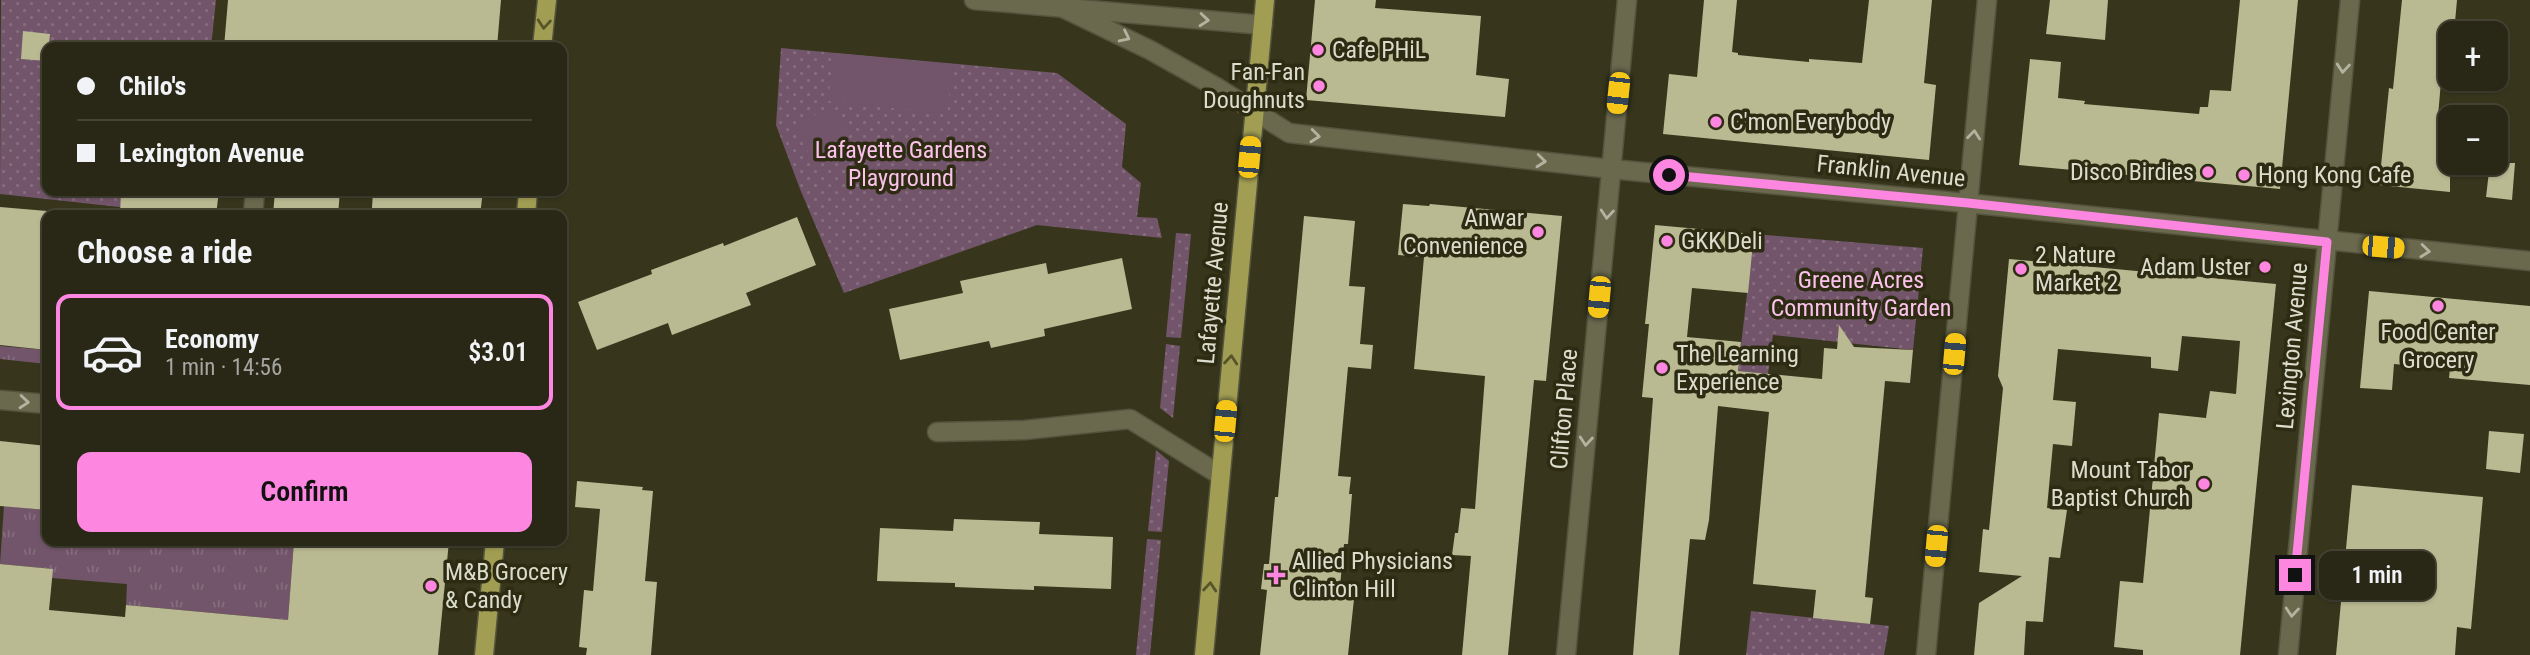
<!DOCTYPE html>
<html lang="en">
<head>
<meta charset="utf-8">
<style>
	:root { --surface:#292816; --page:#31301f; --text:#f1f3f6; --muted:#a5a6a1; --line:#454435; --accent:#fd86e1 }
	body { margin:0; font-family:"Roboto Condensed",sans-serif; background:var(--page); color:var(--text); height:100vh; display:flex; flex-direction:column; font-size:26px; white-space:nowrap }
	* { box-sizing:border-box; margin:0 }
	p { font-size:23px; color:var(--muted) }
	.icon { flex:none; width:38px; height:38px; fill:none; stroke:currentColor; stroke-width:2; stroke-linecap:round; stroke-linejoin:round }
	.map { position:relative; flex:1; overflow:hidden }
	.panel { position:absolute; left:42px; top:210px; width:525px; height:336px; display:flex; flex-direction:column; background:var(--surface); border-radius:14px; box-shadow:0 2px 5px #0004,0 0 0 2px var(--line) }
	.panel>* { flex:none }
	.guide { position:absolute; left:42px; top:42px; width:525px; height:154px; border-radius:14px; box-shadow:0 2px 5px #0004,0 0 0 2px var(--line); display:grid; align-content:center; height:154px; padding:0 35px; background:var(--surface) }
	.tools { position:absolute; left:2438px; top:21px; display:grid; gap:14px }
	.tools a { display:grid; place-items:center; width:70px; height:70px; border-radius:14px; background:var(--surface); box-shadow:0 2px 5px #0004,0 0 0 2px var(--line); font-size:35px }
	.end { position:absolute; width:32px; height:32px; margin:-16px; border:9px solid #fd86e1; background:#111; box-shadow:0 0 0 4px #111 }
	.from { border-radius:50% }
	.bubble { position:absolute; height:49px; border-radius:14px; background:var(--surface); box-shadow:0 2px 5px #0004,0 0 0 2px var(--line); font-size:23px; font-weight:600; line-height:49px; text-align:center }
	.car { position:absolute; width:21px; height:42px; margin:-21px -10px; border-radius:9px; box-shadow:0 0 5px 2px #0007; background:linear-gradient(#f5c518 24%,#345 0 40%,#f5c518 0 76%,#345 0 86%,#f5c518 0) }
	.guide b { display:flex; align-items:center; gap:24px; height:66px; font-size:26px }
	.guide b+b { border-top:2px solid var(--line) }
	.guide i { width:18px; height:18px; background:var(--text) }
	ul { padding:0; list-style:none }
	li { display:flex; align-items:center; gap:21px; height:116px; margin:0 14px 10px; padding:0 21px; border:4px solid transparent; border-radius:14px }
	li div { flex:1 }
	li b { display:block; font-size:26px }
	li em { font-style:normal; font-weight:600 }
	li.current { border-color:var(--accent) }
	li>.icon { width:63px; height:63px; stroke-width:1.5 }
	h2 { padding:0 35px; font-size:32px; line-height:84px }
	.button { display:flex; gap:14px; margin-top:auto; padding:14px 35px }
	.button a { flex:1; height:80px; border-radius:14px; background:var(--accent); color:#111; font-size:28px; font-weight:600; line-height:80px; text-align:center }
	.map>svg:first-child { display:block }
	.grass { fill:url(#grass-tufts) }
	.park { fill:url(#park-dots) }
	.pitch { fill:#72556a }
	.building { fill:#b9b992 }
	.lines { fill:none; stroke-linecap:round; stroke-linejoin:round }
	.minor-casing { stroke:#54533d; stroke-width:21 }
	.major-casing { stroke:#54533d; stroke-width:21 }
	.minor { stroke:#6a694e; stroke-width:18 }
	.major { stroke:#a19e53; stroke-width:18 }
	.oneway { stroke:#b3b4a0 }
	.oneway2 { stroke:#565429 }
	.route { stroke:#fd86e1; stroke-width:9 }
	.poi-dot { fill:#fd86e1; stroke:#2d2c13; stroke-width:2.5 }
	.labels { text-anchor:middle; stroke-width:7; stroke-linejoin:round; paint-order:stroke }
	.poi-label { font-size:24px; fill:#dbdccc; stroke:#2d2c13; text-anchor:start }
	.park-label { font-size:24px; fill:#fbc2eb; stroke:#2d2c13 }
	.street-label { font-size:24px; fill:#dbdccc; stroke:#2d2c13 }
</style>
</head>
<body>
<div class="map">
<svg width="2530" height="655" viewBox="0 0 2530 655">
	<defs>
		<pattern id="grass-tufts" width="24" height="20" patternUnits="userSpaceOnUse" patternTransform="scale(1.75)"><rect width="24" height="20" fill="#72556a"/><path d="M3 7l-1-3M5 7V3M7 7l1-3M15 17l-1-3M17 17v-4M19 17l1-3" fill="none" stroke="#866d7e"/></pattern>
		<pattern id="park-dots" width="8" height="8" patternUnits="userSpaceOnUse" patternTransform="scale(1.75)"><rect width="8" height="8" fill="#72556a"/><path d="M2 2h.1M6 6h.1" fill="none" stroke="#866d7e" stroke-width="1.8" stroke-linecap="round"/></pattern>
	</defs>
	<rect width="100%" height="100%" fill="#37361d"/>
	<!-- grass -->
	<g class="grass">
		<path d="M0 346 47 350V364L0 359Z"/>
		<path d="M4 506 47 510V541H294L288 620 126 605 127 584 52 578V569L0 564Z"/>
	</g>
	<!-- park -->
	<g class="park">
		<path d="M1 0H216L211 47H47V191H140L138 209 0 194Z"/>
		<path d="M781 48 1057 73 1126 124 1122 167 1141 183 1137 217 1157 218 1162 238 1037 225 844 293 800 189 776 125Z"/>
		<path d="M1176 233 1191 234 1181 338 1166 337Z"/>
		<path d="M1754 234 1923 248 1913 350 1773 335 1768 374 1738 371Z"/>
		<path d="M1166 344 1180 346 1173 418 1160 408Z"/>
		<path d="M1156 450 1169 461 1162 532 1148 531Z"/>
		<path d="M1147 539 1161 540 1150 655H1136Z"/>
		<path d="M1751 611 1889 626 1884 655H1746Z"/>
	</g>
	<!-- pitch -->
	<g class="pitch">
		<path d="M834 53 953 64 947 114 828 101Z"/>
		<path d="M833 106 854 147 815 167 795 125Z"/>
	</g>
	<!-- building -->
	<g class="building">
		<path d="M228 0H501L497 47H224Z"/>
		<path d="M1315 0H1376L1375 8 1481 16 1476 75 1509 79 1505 117 1306 100Z"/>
		<path d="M1704 0H1737L1732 52 1738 53V55L1809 62V59L1862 63 1869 0H1932L1924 83 1936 85 1929 160 1663 134 1669 74 1697 77Z"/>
		<path d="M2050 0H2108L2105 40 2046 34Z"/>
		<path d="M2240 0H2298L2280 189 2019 165 2030 59 2061 62 2058 98 2085 101 2084 104 2199 114 2200 107H2208L2210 90 2231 91Z"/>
		<path d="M2402 0H2457L2454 33H2450V82L2441 81 2436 140 2450 141V192L2379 185 2389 88 2393 89Z"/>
		<path d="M23 31 50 34 47 61 21 59Z"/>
		<path d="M2490 163H2515L2512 200 2486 197Z"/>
		<path d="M121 191H219L216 215H120Z"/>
		<path d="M275 191H340L338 215H273Z"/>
		<path d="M373 191H483L480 215H422V212L372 208Z"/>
		<path d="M1403 204 1429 206 1430 204 1562 216 1546 381 1534 380 1508 655H1462L1471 556 1452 555 1455 533H1458L1461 508 1475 509 1485 376 1414 369 1424 257 1398 255Z"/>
		<path d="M0 207 47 211V350L0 345Z"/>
		<path d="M1304 216 1355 221 1349 286 1365 287 1360 344 1373 345 1371 369 1348 367 1338 476 1351 477 1349 494H1352L1348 544H1344L1339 597 1354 599 1348 655H1260L1267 590 1261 589 1264 564H1269L1275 497H1278Z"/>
		<path d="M797 217 816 265 746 293 751 305 672 335 668 323 597 350 578 302 652 274 651 270 723 243 724 246Z"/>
		<path d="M1655 225 1754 234 1748 293 1692 288 1687 337 1741 342 1738 371 1822 379 1824 348 1837 349 1839 325 1854 347 1913 350 1910 383 1885 381 1865 597 1873 598 1870 624 1813 618 1816 590 1753 584 1769 412 1718 406 1709 520 1705 540 1690 539 1679 655H1633L1653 398 1642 397 1649 324H1645Z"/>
		<path d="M1122 258 1132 309 1044 329 1045 336 991 348 989 341 900 360 889 309 963 293 960 281 1046 263 1048 274Z"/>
		<path d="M2009 259 2276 284 2240 655H2143V650L2114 647 2120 581 2143 583 2159 413 2206 418 2210 391 2236 394 2240 341 2182 336 2178 371 2151 368V357L2058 349 2053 400 2076 402 2072 446 2053 444 2047 508 2067 510 2060 558 2049 557 2043 622 2026 621 2024 655H1974L1979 603 2022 576 1979 572 1983 529 1989 530 2003 388 1998 376Z"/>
		<path d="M2369 291 2530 306V385L2449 378 2450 369 2394 364 2392 390 2360 388Z"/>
		<path d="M2489 431 2524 434 2520 473 2486 469Z"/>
		<path d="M0 441 47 446V510L0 506Z"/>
		<path d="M577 481 643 487 642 490 653 491 645 581 657 582 651 655H586L587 648 579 647 584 590 593 591 600 509 575 507Z"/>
		<path d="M2352 485 2483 497 2471 629 2457 627 2455 655H2336Z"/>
		<path d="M954 519 1040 522 1039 534 1113 537 1111 589 1034 586V590L955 587V583L877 581 880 528 953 531Z"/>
		<path d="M294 541H449L438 655H0V564L53 569 49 610 125 617 126 605 288 620Z"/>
	</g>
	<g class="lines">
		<!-- minor casing -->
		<g class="minor-casing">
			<g id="minor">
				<path d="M974 0 1263 25"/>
				<path d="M1063 8 1150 50 1218 88 1289 133 1611 169 1936 200 2530 261"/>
				<path d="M253 215 255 191"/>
				<path d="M0 400 47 404"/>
				<path d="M937 432 1025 430 1130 419 1220 475"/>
				<path d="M1566 655 1627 0"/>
				<path d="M1926 655 1987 0"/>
				<path d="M2288 655 2350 0"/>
			</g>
		</g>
		<!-- major casing -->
		<g class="major-casing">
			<g id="major">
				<path d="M542 47 547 0"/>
				<path d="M526 215 528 191"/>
				<path d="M484 655 495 541"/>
				<path d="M1204 655 1265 0"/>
			</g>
		</g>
		<!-- minor -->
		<use href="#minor" class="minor"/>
		<!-- major -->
		<use href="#major" class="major"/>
	</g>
	<!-- one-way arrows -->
	<defs><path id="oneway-chevron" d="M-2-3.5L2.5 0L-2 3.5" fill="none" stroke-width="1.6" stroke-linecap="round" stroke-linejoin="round" transform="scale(1.75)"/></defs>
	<g class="oneway">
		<use href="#oneway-chevron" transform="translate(1204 20) rotate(5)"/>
		<use href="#oneway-chevron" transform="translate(1125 37) rotate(26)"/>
		<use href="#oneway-chevron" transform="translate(2343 68) rotate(95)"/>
		<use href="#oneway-chevron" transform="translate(1974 135) rotate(-84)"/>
		<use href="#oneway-chevron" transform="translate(1315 136) rotate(6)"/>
		<use href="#oneway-chevron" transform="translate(1541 161) rotate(6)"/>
		<use href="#oneway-chevron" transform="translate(1607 214) rotate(95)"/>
		<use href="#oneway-chevron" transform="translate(2425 251) rotate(6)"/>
		<use href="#oneway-chevron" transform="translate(24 402) rotate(5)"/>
		<use href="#oneway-chevron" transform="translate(1586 441) rotate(95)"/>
		<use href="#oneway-chevron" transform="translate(2292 612) rotate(95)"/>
	</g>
	<g class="oneway2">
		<use href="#oneway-chevron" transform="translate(544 24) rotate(95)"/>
		<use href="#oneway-chevron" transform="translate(1231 360) rotate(-85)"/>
		<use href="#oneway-chevron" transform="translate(1210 587) rotate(-85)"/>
	</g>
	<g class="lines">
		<!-- route -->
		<path class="route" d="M1669 175 1968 203 2327 242 2295 575"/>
	</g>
	<!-- markers -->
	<g class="poi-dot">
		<circle cx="1318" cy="50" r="7"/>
		<circle cx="1319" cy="86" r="7"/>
		<circle cx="1716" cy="122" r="7"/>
		<circle cx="2208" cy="172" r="7"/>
		<circle cx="2244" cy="175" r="7"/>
		<circle cx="1538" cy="232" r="7"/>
		<circle cx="1667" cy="241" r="7"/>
		<circle cx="2265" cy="267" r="7"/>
		<circle cx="2021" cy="269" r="7"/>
		<circle cx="2438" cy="306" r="7"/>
		<circle cx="1662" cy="368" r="7"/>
		<circle cx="2204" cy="484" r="7"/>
		<path d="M1272.5 564.5h7v7h7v7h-7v7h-7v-7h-7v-7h7z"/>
		<circle cx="431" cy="586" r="7"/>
	</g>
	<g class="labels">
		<!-- poi labels -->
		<g class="poi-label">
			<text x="1332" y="58">Cafe PHiL</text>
			<text x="1305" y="80" text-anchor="end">Fan-Fan<tspan x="1305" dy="28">Doughnuts</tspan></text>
			<text x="1730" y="130">C'mon Everybody</text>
			<text x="2194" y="180" text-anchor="end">Disco Birdies</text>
			<text x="2258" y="183">Hong Kong Cafe</text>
			<text x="1524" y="226" text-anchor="end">Anwar<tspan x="1524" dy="28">Convenience</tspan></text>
			<text x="1681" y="249">GKK Deli</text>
			<text x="2035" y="263">2 Nature<tspan x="2035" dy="28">Market 2</tspan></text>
			<text x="2251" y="275" text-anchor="end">Adam Uster</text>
			<text x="2438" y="340" text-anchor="middle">Food Center<tspan x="2438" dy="28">Grocery</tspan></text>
			<text x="1676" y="362">The Learning<tspan x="1676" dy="28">Experience</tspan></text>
			<text x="2190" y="478" text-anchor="end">Mount Tabor<tspan x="2190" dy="28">Baptist Church</tspan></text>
			<text x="1292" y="569">Allied Physicians<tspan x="1292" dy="28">Clinton Hill</tspan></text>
			<text x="445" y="580">M&amp;B Grocery<tspan x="445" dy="28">&amp; Candy</tspan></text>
		</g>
		<!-- park labels -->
		<g class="park-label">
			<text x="901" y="158">Lafayette Gardens<tspan x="901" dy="28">Playground</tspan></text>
			<text x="1861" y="288">Greene Acres<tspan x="1861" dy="28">Community Garden</tspan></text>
		</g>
		<!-- street labels -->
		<g class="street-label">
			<text transform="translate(1891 171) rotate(6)" y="8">Franklin Avenue</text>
			<text transform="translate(1213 283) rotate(-85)" y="8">Lafayette Avenue</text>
			<text transform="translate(2292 346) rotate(-85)" y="8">Lexington Avenue</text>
			<text transform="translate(1564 409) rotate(-85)" y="8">Clifton Place</text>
		</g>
	</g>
</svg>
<div class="tools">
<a>+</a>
<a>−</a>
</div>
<i class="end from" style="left:1669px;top:175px"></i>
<i class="end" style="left:2295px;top:575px"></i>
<div class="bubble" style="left:2319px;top:551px;width:116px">1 min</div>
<i class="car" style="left:1618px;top:93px;rotate:186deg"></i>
<i class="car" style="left:1249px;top:157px;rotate:5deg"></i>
<i class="car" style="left:2383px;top:247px;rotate:95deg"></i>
<i class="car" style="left:1599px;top:297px;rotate:185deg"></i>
<i class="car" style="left:1954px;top:354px;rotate:5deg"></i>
<i class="car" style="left:1225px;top:421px;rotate:5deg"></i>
<i class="car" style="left:1936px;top:546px;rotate:185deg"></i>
<div class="guide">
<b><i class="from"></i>Chilo's</b>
<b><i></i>Lexington Avenue</b>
</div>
<section class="panel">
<h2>Choose a ride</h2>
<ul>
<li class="current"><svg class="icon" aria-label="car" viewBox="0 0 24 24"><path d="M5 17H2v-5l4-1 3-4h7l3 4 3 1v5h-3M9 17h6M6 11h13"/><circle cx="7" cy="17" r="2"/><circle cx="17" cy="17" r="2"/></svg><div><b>Economy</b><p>1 min · 14:56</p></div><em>$3.01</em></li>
</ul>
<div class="button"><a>Confirm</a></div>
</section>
</div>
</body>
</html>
